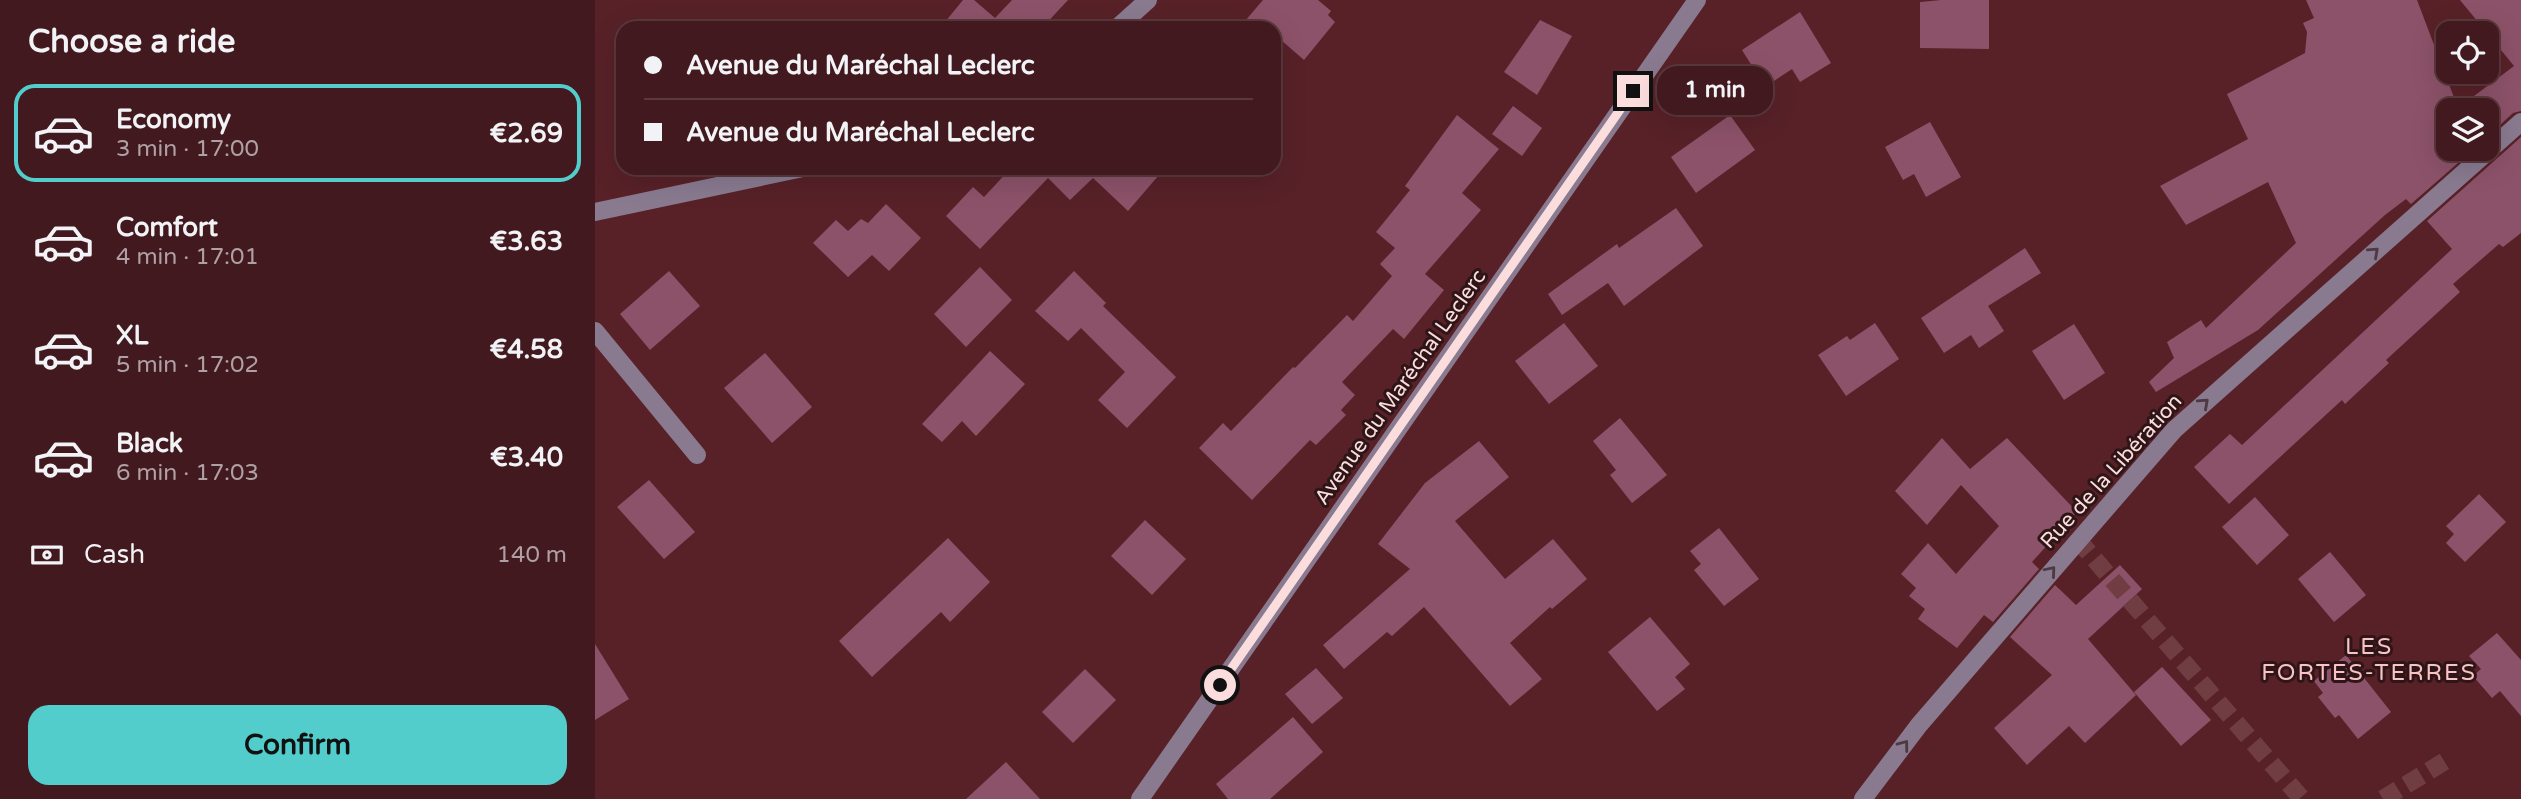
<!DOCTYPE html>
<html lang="en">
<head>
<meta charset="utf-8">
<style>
	:root { --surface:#42191e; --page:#4c262b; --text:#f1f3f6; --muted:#aea0a4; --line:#5a383c; --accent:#52cdcc }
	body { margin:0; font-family:"Varela Round",sans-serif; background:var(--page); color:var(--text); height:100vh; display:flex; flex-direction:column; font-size:26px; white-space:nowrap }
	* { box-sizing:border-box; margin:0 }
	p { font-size:23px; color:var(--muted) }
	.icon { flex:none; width:38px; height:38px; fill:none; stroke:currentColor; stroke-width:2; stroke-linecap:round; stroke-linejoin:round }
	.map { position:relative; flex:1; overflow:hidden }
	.side { display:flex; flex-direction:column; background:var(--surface); width:595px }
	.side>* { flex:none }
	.hud { position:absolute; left:21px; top:21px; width:665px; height:154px; border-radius:21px; box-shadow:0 7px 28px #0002,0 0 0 2px var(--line); display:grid; align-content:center; height:154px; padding:0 28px; background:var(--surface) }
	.tools { position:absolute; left:1841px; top:21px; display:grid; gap:14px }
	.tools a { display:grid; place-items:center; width:63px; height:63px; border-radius:14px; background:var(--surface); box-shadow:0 7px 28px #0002,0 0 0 2px var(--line); font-size:35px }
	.end { position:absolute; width:32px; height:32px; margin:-16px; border:9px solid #fbddde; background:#111; box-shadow:0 0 0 4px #111 }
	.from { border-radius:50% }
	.bubble { position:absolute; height:49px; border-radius:21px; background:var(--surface); box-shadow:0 7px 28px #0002,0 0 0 2px var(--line); font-size:23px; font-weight:700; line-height:49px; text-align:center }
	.hud b { display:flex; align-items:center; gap:24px; height:66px; font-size:26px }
	.hud b+b { border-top:2px solid var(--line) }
	.hud i { width:18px; height:18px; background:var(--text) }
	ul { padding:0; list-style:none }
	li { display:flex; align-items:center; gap:21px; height:98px; margin:0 14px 10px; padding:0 14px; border:4px solid transparent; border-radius:21px }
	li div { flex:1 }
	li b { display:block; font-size:26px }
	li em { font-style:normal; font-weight:700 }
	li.selected { border-color:var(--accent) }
	li>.icon { width:63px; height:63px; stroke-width:1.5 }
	h2 { padding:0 28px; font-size:32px; line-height:84px }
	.pay { display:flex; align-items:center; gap:18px; height:77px; padding:0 28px; font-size:26px }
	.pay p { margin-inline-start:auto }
	.primary-button { display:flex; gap:14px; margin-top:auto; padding:14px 28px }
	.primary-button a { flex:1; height:80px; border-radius:21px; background:var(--accent); color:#111; font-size:28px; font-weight:700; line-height:80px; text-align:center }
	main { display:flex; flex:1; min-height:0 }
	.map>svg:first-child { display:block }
	.building { fill:#8c5269 }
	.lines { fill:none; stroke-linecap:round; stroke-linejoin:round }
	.minor-tunnel { stroke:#703d43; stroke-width:18; stroke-dasharray:18 9; stroke-linecap:butt }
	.minor { stroke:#897a90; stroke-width:18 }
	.oneway { stroke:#4e3841 }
	.route { stroke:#fbddde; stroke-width:9 }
	.labels { text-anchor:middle; stroke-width:6; stroke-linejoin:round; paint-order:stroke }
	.street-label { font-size:21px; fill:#fbddde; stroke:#2e1517 }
	.neighbourhood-label { font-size:23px; letter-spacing:2px; fill:#fbc2c5; stroke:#2e1517 }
</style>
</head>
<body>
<main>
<section class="side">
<h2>Choose a ride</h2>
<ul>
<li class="selected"><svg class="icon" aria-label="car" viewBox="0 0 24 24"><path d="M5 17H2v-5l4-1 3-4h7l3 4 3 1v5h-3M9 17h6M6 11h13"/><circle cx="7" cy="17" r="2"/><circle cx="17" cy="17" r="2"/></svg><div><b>Economy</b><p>3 min · 17:00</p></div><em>€2.69</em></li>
<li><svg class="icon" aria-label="car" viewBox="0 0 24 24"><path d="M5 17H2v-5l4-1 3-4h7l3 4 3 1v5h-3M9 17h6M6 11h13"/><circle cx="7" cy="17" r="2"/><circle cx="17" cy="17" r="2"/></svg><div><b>Comfort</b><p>4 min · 17:01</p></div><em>€3.63</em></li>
<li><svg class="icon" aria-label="car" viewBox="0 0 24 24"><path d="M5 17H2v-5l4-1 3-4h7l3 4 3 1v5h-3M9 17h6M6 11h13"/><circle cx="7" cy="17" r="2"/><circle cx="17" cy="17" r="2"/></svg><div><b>XL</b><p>5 min · 17:02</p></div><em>€4.58</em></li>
<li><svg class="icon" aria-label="car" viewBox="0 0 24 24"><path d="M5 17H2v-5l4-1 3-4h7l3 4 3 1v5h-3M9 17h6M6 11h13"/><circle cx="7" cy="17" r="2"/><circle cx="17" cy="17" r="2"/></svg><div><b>Black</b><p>6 min · 17:03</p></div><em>€3.40</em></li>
</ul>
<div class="pay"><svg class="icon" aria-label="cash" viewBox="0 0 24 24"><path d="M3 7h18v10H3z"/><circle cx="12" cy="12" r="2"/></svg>Cash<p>140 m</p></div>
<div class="primary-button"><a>Confirm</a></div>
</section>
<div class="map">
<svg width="1926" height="799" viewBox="0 0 1926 799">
	<rect width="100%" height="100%" fill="#582128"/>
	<!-- building -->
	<g class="building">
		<path d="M368 0H379L400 18 417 0H473L447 28H345Z"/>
		<path d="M668 0H723L736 11 733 15 740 22 709 60 679 34V28H644Z"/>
		<path d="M1346 0H1394V49L1325 48V2Z"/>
		<path d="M1711 0H1822L1863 108 1919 66 1865 0H1926V111L1918 113 1892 137V110H1853V149H1879L1816 204 1811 199 1790 215 1663 330 1561 392 1554 382 1579 358 1572 342 1606 320 1611 328 1701 243 1673 182 1591 225 1565 186 1653 139 1632 94 1710 53 1712 32 1708 23 1719 18Z"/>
		<path d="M1205 12 1236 63 1205 82 1197 69 1170 87 1147 50Z"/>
		<path d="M945 20 977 36 942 95 909 72Z"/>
		<path d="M918 106 947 128 927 156 897 134Z"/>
		<path d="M862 115 904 149 867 193 886 210 830 274 849 290 809 339 798 329 747 382 760 395 746 410 751 415 721 445 715 440 657 500 604 448 628 423 636 431 698 367 700 368 752 315 758 321 797 276 785 264 800 248 781 232 815 190 810 186Z"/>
		<path d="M1135 115 1160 150 1101 193 1076 157Z"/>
		<path d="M1335 122 1366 177 1331 197 1319 174 1308 180 1290 147Z"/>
		<path d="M1926 137V233L1908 247 1904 244 1858 284 1865 292 1791 360 1794 363 1750 404 1747 400 1634 504 1599 467 1635 434 1647 445 1857 249 1832 221Z"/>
		<path d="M416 168H570L533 211 498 178 475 200 453 178 385 249 351 216 378 187 389 197Z"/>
		<path d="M291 204 326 238 294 271 277 255 253 277 218 243 241 220 253 231 266 219 273 223Z"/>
		<path d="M1081 208 1108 246 1029 306 1013 283 967 315 953 294 1022 244 1024 248Z"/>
		<path d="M1430 248 1446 273 1393 306 1409 331 1384 348 1376 335 1349 353 1326 318Z"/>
		<path d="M385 267 417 300 371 347 339 314Z"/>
		<path d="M74 271 105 306 55 350 25 314Z"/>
		<path d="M479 271 511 303 508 306 581 377 532 428 503 400 530 372 486 328 473 341 440 311Z"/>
		<path d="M969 323 1003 366 954 404 920 361Z"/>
		<path d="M1280 323 1304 359 1251 396 1223 355 1252 336 1255 340Z"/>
		<path d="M1479 324 1510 373 1469 400 1437 351Z"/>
		<path d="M395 351 430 384 381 436 367 421 347 442 327 424Z"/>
		<path d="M170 353 217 407 177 443 129 388Z"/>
		<path d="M1025 418 1072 475 1037 503 1015 475 1021 470 998 441Z"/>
		<path d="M1347 438 1375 469 1412 438 1482 512 1437 562 1444 569 1398 622 1389 615 1362 648 1323 619 1330 609 1314 596 1321 588 1306 574 1333 543 1361 574 1404 526 1366 485 1332 525 1300 491Z"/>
		<path d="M884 441 914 477 860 521 910 579 958 539 992 579 957 609 955 607 915 643 947 679 915 706 829 607 797 636 792 632 749 669 728 645 815 569 783 544 830 483Z"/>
		<path d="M54 480 100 532 69 559 22 507Z"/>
		<path d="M1884 494 1911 522 1870 562 1851 543 1859 534 1851 526Z"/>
		<path d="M1660 497 1694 535 1662 565 1627 527Z"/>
		<path d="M550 520 591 559 557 595 516 556Z"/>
		<path d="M1124 528 1164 579 1129 606 1099 570 1106 564 1095 551Z"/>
		<path d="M353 538 395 582 355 622 346 612 277 677 244 641Z"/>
		<path d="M1735 552 1771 595 1739 622 1703 579Z"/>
		<path d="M1525 565 1547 589 1493 639 1541 695 1490 743 1474 726 1432 765 1399 728 1457 675 1415 637 1460 585 1481 605Z"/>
		<path d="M1055 617 1095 664 1080 677 1090 689 1062 711 1013 652Z"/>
		<path d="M1902 633 1926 660V716L1905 691 1897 698 1878 676 1886 669 1874 656Z"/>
		<path d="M0 644 34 699 0 720Z"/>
		<path d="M1751 655 1796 712 1763 739 1744 715 1740 718 1723 697 1728 693 1719 681Z"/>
		<path d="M1567 667 1616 720 1586 746 1539 692Z"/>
		<path d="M721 668 748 698 717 724 690 694Z"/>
		<path d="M490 669 521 700 478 743 447 712Z"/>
		<path d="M698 717 728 752 675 799H633L621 784Z"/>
		<path d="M411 762 445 799H371Z"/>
	</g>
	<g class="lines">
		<!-- minor-tunnel -->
		<g class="minor-tunnel">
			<path d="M1482 539 1707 799"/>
			<path d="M1788 799 1855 758"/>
		</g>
		<!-- minor -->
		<g class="minor">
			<path d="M522 28 553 0"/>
			<path d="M0 212 208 168"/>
			<path d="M0 331 102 455"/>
			<path d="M545 799 1102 0"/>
			<path d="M1268 799 1324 725 1579 430 1926 122"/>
		</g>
	</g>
	<!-- one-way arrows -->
	<defs><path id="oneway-chevron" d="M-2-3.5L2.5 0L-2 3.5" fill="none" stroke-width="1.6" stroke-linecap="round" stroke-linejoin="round" transform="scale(1.75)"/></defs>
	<g class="oneway">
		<use href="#oneway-chevron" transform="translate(1779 252) rotate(-42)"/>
		<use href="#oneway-chevron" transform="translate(1609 403) rotate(-42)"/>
		<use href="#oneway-chevron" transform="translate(1456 571) rotate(-50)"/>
		<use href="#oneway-chevron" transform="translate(1309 745) rotate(-53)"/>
	</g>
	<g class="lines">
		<!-- route -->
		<path class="route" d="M625 685 1038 91"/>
	</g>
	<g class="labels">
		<!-- street labels -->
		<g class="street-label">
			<text transform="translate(805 387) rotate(-55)" y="7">Avenue du Maréchal Leclerc</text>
			<text transform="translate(1516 471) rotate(-48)" y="7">Rue de la Libération</text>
		</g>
		<!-- neighbourhood labels -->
		<g class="neighbourhood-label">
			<text x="1774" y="654">LES<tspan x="1774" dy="26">FORTES-TERRES</tspan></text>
		</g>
	</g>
</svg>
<div class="tools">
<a><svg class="icon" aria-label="locate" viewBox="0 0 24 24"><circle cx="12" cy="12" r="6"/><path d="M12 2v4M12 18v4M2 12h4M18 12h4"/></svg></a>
<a><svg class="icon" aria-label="layers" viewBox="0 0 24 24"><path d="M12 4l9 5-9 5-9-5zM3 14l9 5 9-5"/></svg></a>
</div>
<i class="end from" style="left:625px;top:685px"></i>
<i class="end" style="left:1038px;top:91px"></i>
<div class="bubble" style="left:1062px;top:66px;width:116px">1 min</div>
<div class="hud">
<b><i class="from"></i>Avenue du Maréchal Leclerc</b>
<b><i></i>Avenue du Maréchal Leclerc</b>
</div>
</div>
</main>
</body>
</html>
